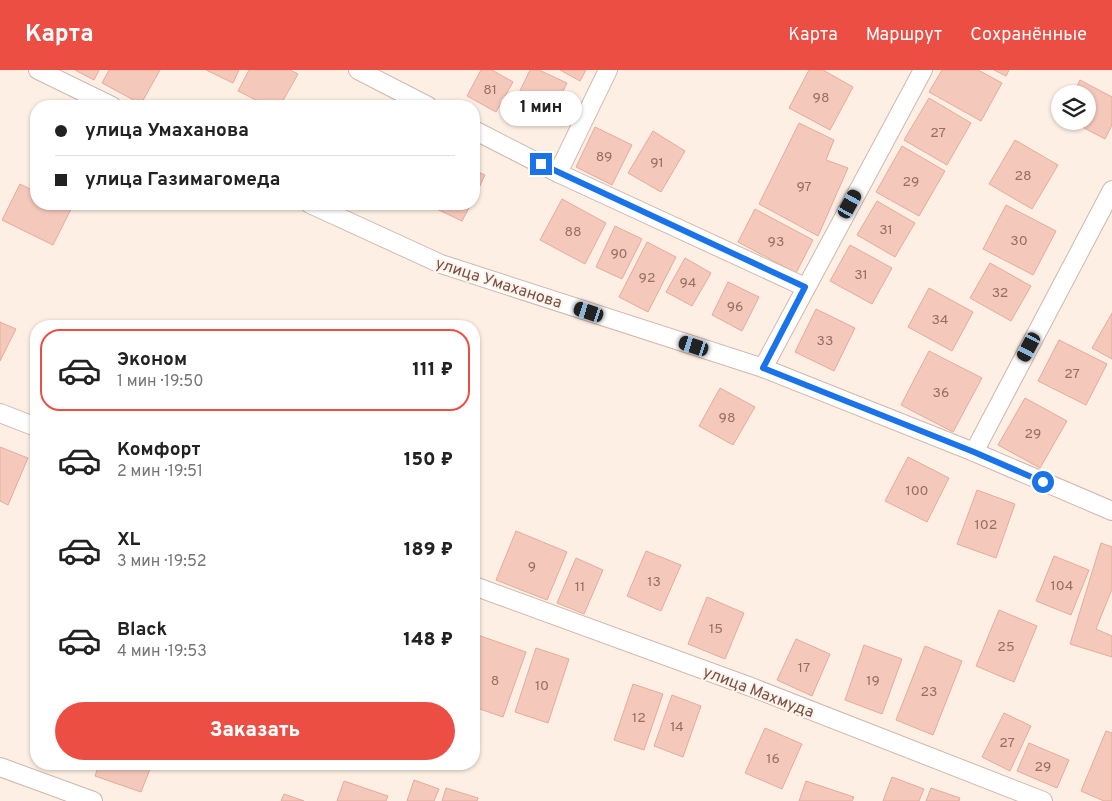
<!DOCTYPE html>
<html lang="ru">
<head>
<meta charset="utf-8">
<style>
	:root { --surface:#fff; --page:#f2f2f2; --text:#222; --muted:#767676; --line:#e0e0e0; --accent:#ec4e44 }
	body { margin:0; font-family:Overpass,sans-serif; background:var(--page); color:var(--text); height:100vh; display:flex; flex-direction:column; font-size:19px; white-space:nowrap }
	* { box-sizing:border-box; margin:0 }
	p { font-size:16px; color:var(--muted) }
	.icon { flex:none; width:28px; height:28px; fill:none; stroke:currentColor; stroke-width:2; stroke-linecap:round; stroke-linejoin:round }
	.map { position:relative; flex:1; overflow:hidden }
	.side { position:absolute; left:30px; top:250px; width:450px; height:450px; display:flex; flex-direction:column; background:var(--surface); border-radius:20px; box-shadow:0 1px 4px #0004 }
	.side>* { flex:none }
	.guide { position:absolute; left:30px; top:30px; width:450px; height:110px; border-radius:20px; box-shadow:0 1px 4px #0004; display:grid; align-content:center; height:110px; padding:0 25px; background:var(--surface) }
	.tools { position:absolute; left:1051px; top:15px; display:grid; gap:10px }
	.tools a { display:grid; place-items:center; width:45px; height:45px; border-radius:50%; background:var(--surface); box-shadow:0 1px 4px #0004; font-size:25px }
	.end { position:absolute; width:22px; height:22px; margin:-11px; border:6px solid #1a73e8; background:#fff; box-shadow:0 0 0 2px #fff }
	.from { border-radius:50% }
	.bubble { position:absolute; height:35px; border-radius:18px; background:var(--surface); box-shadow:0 1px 4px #0004; font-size:16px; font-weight:800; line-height:35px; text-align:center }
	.car { position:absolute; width:15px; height:30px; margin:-15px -8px; border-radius:6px; box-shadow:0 0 4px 1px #0007; background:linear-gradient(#222 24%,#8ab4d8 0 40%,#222 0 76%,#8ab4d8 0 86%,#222 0) }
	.guide b { display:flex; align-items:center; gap:18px; height:48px; font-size:19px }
	.guide b+b { border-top:1px solid var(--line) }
	.guide i { width:12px; height:12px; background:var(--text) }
	ul { padding:9px 0 0; list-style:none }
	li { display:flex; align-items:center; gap:15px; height:82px; margin:0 10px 8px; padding:0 15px; border:2px solid transparent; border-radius:20px }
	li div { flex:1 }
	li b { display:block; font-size:19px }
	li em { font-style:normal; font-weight:800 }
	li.selected { border-color:var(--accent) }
	li>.icon { width:45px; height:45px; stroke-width:1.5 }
	.primary-button { display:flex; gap:10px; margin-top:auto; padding:10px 25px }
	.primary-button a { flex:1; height:58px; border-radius:30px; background:var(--accent); color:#fff; font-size:20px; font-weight:800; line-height:58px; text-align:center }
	header { display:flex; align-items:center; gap:30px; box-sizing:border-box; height:70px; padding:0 25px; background:var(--accent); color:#fff }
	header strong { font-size:24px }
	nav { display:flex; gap:28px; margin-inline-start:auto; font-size:18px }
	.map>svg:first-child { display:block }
	.building { fill:#f4c8ba; stroke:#e7ab9a }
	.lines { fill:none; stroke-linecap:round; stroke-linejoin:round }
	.street-casing { stroke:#d1b7ac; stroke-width:20 }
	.street { stroke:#fff; stroke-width:18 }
	.route { stroke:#1a73e8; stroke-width:6 }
	.labels { text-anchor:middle; stroke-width:4; stroke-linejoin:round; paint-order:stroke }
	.number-label { font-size:14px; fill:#966f64 }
	.street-label { font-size:16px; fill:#775148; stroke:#fff4eb }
</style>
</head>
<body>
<header>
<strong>Карта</strong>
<nav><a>Карта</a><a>Маршрут</a><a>Сохранённые</a></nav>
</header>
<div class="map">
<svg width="1112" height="731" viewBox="0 0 1112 731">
	<rect width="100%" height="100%" fill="#fdefe4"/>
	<!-- building -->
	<g class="building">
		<path d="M75 0H99L94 10Z"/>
		<path d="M109 0H160L141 34 102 13Z"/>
		<path d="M206 0H239L233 13Z"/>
		<path d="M249 0H290L298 4 280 36H268L238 21Z"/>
		<path d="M481 0H492L513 12 496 42 467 26Z"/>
		<path d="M530 0H539L567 13 550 48 515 31Z"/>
		<path d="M560 0H586L580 11Z"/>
		<path d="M809 0H823L853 17 830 60 789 38Z"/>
		<path d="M942 0H978L1002 13 981 51 929 22Z"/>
		<path d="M994 0H1009L1006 6Z"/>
		<path d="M1080 10 1112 27V55L1105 69 1071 51H1088V24H1073Z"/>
		<path d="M929 28 971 53 947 95 904 70Z"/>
		<path d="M799 53 834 70 826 90 848 98 818 166 759 134Z"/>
		<path d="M595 57 632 75 612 115 576 97Z"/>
		<path d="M653 61 685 81 661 122 628 103Z"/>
		<path d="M1015 70 1058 95 1032 139 989 114Z"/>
		<path d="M902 76 945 101 919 146 876 122Z"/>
		<path d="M474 100 485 105 474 128Z"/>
		<path d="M20 114 36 122V134H61L71 139 53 175 2 150Z"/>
		<path d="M562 129 606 153 585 194 540 170Z"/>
		<path d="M877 131 915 153 895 187 857 165Z"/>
		<path d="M426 134H471L462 151Z"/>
		<path d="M1006 135 1056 161 1033 205 983 179Z"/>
		<path d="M755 139 813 170 796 203 738 172Z"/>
		<path d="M615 156 642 169 622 209 596 197Z"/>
		<path d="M647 172 676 187 648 242 619 227Z"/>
		<path d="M850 175 892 198 872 234 830 211Z"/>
		<path d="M685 188 711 203 692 236 666 222Z"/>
		<path d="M990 193 1031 216 1011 251 970 228Z"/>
		<path d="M728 212 759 227 742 261 712 245Z"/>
		<path d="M929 218 973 242 952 281 908 257Z"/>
		<path d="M816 239 855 258 834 301 795 282Z"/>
		<path d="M1112 243V289L1092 278Z"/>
		<path d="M0 252 16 259 0 291Z"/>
		<path d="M1059 270 1107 294 1086 335 1038 311Z"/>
		<path d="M929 281 982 308 953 362 901 335Z"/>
		<path d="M720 318 755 337 733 375 699 356Z"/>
		<path d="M1025 328 1067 351 1040 398 998 375Z"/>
		<path d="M0 377 28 388 8 435 0 431Z"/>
		<path d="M908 387 949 408 927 452 885 431Z"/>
		<path d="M977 420 1015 434 996 488 957 474Z"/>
		<path d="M516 461 567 482 547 530 496 510Z"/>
		<path d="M1101 473 1112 477V519L1096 559 1112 566V587L1070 574Z"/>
		<path d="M646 481 681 495 661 541 627 526Z"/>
		<path d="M1054 486 1089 500 1071 545 1036 531Z"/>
		<path d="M576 488 603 500 584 544 557 533Z"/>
		<path d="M707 527 744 543 725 589 688 574Z"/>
		<path d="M999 540 1037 556 1014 612 976 596Z"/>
		<path d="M475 564 526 582 503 647 474 637Z"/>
		<path d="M796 569 830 584 812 626 777 610Z"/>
		<path d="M864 575 902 589 882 644 845 630Z"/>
		<path d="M925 576 962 591 933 665 896 650Z"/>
		<path d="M536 578 569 589 548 653 515 642Z"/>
		<path d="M633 614 663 624 644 680 614 670Z"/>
		<path d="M672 625 701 636 683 687 654 676Z"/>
		<path d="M1004 643 1031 656 1010 701 982 687Z"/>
		<path d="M765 658 802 674 782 719 745 703Z"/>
		<path d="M1106 661 1112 663V731H1104L1081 721Z"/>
		<path d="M1029 673 1069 690 1057 718 1017 701Z"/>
		<path d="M99 694H152L141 722 95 706Z"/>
		<path d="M892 707 924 719 919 731H883Z"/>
		<path d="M414 710 439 719 434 731H407Z"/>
		<path d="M344 711 388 726 386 731H337Z"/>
		<path d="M806 711 854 727 852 731H799Z"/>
		<path d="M446 718 478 728 477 731H442Z"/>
		<path d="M931 718 960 728 959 731H926Z"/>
		<path d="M284 724 304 731H281Z"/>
	</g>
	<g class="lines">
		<!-- street casing -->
		<g class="street-casing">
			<g id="street">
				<path d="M38 0 112 36"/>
				<path d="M358 0 428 36"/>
				<path d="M474 60 558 103 805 217"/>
				<path d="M558 103 608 0"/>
				<path d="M310 134 441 194 763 298 974 382 1112 441"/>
				<path d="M763 298 923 0"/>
				<path d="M0 343 36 357"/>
				<path d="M974 382 1112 120"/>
				<path d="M474 516 751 617 1043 731"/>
				<path d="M0 697 93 731"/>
			</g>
		</g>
		<!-- street -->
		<use href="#street" class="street"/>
	</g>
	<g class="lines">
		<!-- route -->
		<path class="route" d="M541 94 805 217 763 298 974 382 1043 412"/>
	</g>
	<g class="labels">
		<!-- number labels -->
		<g class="number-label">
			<text x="490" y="24">81</text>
			<text x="821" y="32">98</text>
			<text x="938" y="67">27</text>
			<text x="604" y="91">89</text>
			<text x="657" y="97">91</text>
			<text x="1023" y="110">28</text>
			<text x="911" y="116">29</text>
			<text x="804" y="121">97</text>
			<text x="886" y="164">31</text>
			<text x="573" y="166">88</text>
			<text x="1019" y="175">30</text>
			<text x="776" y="176">93</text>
			<text x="619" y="188">90</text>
			<text x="861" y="209">31</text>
			<text x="647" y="212">92</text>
			<text x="688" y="217">94</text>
			<text x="1000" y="227">32</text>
			<text x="735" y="241">96</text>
			<text x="940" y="254">34</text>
			<text x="825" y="275">33</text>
			<text x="1072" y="308">27</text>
			<text x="941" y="327">36</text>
			<text x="727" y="352">98</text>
			<text x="1033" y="368">29</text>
			<text x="917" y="425">100</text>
			<text x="986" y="459">102</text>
			<text x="532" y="501">9</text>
			<text x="654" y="516">13</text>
			<text x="1062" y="520">104</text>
			<text x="580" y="521">11</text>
			<text x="716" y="563">15</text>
			<text x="1006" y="581">25</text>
			<text x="804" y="602">17</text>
			<text x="495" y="615">8</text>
			<text x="873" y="615">19</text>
			<text x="542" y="620">10</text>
			<text x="929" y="626">23</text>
			<text x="639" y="652">12</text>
			<text x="677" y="661">14</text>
			<text x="1007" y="677">27</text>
			<text x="773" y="693">16</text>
			<text x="1043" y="701">29</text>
		</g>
		<!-- street labels -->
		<g class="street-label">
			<text transform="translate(499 212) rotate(18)" y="6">улица Умаханова</text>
			<text transform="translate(759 621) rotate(21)" y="6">улица Махмуда</text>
		</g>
	</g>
</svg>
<div class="tools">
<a><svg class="icon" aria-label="layers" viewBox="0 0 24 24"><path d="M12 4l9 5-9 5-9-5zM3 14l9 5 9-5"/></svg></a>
</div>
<i class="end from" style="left:1043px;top:412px"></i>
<i class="end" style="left:541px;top:94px"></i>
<div class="bubble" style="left:500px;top:21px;width:82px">1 мин</div>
<i class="car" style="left:850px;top:134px;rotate:29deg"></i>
<i class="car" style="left:589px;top:242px;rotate:288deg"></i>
<i class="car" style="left:694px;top:276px;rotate:288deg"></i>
<i class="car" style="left:1029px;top:277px;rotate:208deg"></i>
<div class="guide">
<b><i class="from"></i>улица Умаханова</b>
<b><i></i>улица Газимагомеда</b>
</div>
<section class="side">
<ul>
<li class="selected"><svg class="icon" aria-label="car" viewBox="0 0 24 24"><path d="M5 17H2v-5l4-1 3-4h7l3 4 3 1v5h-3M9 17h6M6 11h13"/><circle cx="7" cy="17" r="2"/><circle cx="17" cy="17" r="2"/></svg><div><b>Эконом</b><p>1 мин · 19:50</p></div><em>111 ₽</em></li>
<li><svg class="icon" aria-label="car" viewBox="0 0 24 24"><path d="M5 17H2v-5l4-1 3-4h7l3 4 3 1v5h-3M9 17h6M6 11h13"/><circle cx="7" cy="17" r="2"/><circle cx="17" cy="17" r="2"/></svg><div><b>Комфорт</b><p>2 мин · 19:51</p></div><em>150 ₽</em></li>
<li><svg class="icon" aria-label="car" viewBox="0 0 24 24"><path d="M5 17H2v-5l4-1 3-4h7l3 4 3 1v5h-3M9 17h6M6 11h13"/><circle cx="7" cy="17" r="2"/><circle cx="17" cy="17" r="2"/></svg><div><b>XL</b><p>3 мин · 19:52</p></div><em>189 ₽</em></li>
<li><svg class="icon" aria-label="car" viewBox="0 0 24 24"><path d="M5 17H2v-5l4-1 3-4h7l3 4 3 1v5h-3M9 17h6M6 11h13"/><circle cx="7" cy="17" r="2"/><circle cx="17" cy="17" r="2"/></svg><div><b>Black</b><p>4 мин · 19:53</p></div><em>148 ₽</em></li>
</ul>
<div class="primary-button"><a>Заказать</a></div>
</section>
</div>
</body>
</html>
